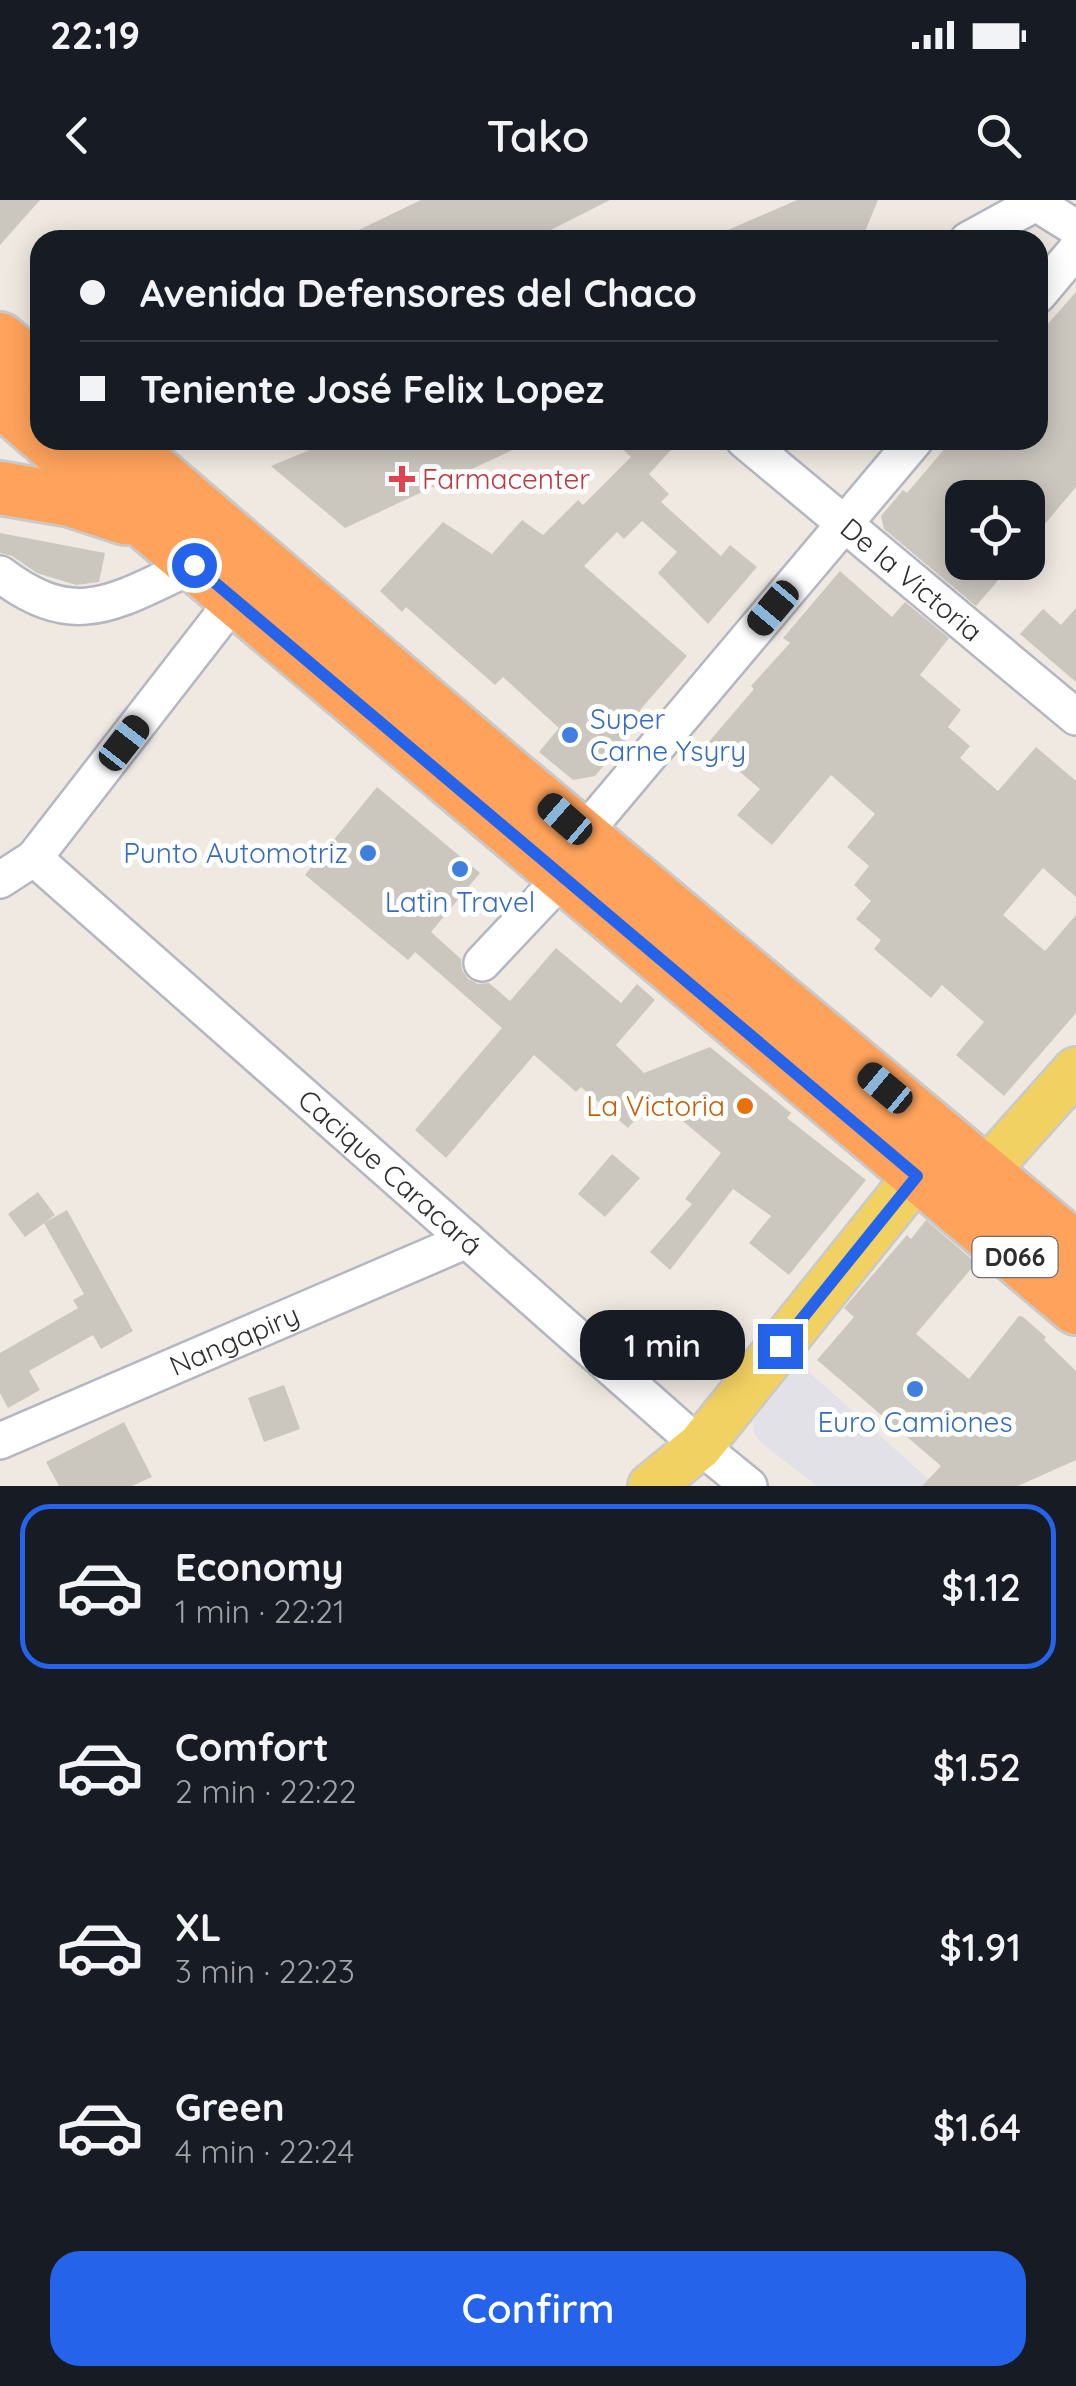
<!DOCTYPE html>
<html lang="en">
<head>
<meta charset="utf-8">
<style>
	:root { --surface:#171b24; --page:#242831; --text:#f1f3f6; --muted:#9ea1a6; --line:#363941; --accent:#2563eb }
	body { margin:0; font-family:Quicksand,sans-serif; background:var(--page); color:var(--text); height:100vh; display:flex; flex-direction:column; font-size:38px; white-space:nowrap }
	* { box-sizing:border-box; margin:0 }
	p { font-size:32px; color:var(--muted) }
	.icon { flex:none; width:55px; height:55px; fill:none; stroke:currentColor; stroke-width:2; stroke-linecap:round; stroke-linejoin:round }
	.map { position:relative; height:1286px; overflow:hidden }
	.drawer { display:flex; flex-direction:column; background:var(--surface); flex:1 }
	.drawer>* { flex:none }
	.banner { position:absolute; left:30px; top:30px; width:1018px; height:220px; border-radius:30px; box-shadow:0 5px 25px #0003; display:grid; align-content:center; height:220px; padding:0 50px; background:var(--surface) }
	.controls { position:absolute; left:945px; top:280px; display:grid; gap:20px }
	.controls a { display:grid; place-items:center; width:100px; height:100px; border-radius:20px; background:var(--surface); box-shadow:0 5px 25px #0003; font-size:50px }
	.end { position:absolute; width:45px; height:45px; margin:-22px; border:12px solid #2563eb; background:#fff; box-shadow:0 0 0 5px #fff }
	.from { border-radius:50% }
	.bubble { position:absolute; height:70px; border-radius:30px; background:var(--surface); box-shadow:0 5px 25px #0003; font-size:32px; font-weight:600; line-height:70px; text-align:center }
	.car { position:absolute; width:30px; height:60px; margin:-30px -15px; border-radius:12px; box-shadow:0 0 8px 2px #0007; background:linear-gradient(#222 24%,#8ab4d8 0 40%,#222 0 76%,#8ab4d8 0 86%,#222 0) }
	.banner b { display:flex; align-items:center; gap:35px; height:95px; font-size:38px }
	.banner b+b { border-top:2px solid var(--line) }
	.banner i { width:25px; height:25px; background:var(--text) }
	ul { padding:18px 0 0; list-style:none }
	li { display:flex; align-items:center; gap:30px; height:165px; margin:0 20px 15px; padding:0 30px; border:5px solid transparent; border-radius:30px }
	li div { flex:1 }
	li b { display:block; font-size:38px }
	li em { font-style:normal; font-weight:600 }
	li.current { border-color:var(--accent) }
	li>.icon { width:90px; height:90px; stroke-width:1.5 }
	.action { display:flex; gap:20px; margin-top:auto; padding:20px 50px }
	.action a { flex:1; height:115px; border-radius:30px; background:var(--accent); color:#fff; font-size:40px; font-weight:600; line-height:115px; text-align:center }
	.status { display:flex; justify-content:space-between; align-items:center; height:70px; padding:0 50px; background:var(--surface); direction:ltr }
	.status svg { height:28px; fill:currentColor }
	header { display:flex; justify-content:space-between; align-items:center; height:130px; padding:0 50px; background:var(--surface); font-size:45px; font-weight:600 }
	.map>svg:first-child { display:block }
	.industrial { fill:#e3e1e8 }
	.building { fill:#cbc7bf }
	.lines { fill:none; stroke-linecap:round; stroke-linejoin:round }
	.minor-casing { stroke:#b4b7c1; stroke-width:40 }
	.major-casing { stroke:#c9c9c9; stroke-width:50 }
	.highway-casing { stroke:#c9c9c9; stroke-width:58 }
	.minor { stroke:#fff; stroke-width:35 }
	.major { stroke:#f2d163; stroke-width:45 }
	.highway { stroke:#ffa35c; stroke-width:52 }
	.route { stroke:#2563eb; stroke-width:12 }
	.health-dot { fill:#e0444e; stroke:#fff; stroke-width:4 }
	.shop-dot { fill:#3f7fe0; stroke:#fff; stroke-width:4 }
	.food-dot { fill:#e8710a; stroke:#fff; stroke-width:4 }
	.labels { text-anchor:middle; stroke-width:10; stroke-linejoin:round; paint-order:stroke }
	.shield { fill:#fff; stroke:#6d6d6d; stroke-width:2.5 }
	.shield-label { font-size:25px; font-weight:bold; fill:#2e2e2e }
	.health-label { font-size:28px; fill:#be3a42; stroke:#fff; text-anchor:start }
	.street-label { font-size:28px; fill:#2e2e2e; stroke:#fff }
	.shop-label { font-size:28px; fill:#366cbe; stroke:#fff }
	.food-label { font-size:28px; fill:#c56008; stroke:#fff; text-anchor:end }
</style>
</head>
<body>
<div class="status"><b>22:19</b><svg viewBox="0 0 49 12"><path d="M0 12V9h3v3zM5 12V6h3v6zM10 12V3h3v9zM15 12V0h3v12zM26 1h20v11H26zM47 4h2v5h-2z"/></svg></div>
<header><svg class="icon" aria-label="back" viewBox="0 0 24 24"><path d="M15 5l-7 7 7 7"/></svg>Tako<svg class="icon" aria-label="search" viewBox="0 0 24 24"><circle cx="10" cy="10" r="6"/><path d="M15 15l6 6"/></svg></header>
<div class="map">
<svg width="1076" height="1286" viewBox="0 0 1076 1286">
	<rect width="100%" height="100%" fill="#efe9e1"/>
	<!-- industrial -->
	<path class="industrial" d="M799 1163 936 1286H817L760 1242 754 1233 753 1221Z"/>
	<!-- building -->
	<g class="building">
		<path d="M0 0H40L0 45Z"/>
		<path d="M421 0H610L531 40H338Z"/>
		<path d="M797 0H878L864 34 858 31 855 40H705Z"/>
		<path d="M1076 92V287L1028 344V298H962V362H1014L976 406 884 329 881 316 903 290 907 293 952 240H1038V135Z"/>
		<path d="M301 240H534L345 328 271 266 312 249Z"/>
		<path d="M613 240H680L649 274 669 294 661 302 721 356 730 345 757 367 708 424 658 373 677 352 642 321 624 339 617 332 584 366 687 456 640 510 647 515 595 576 573 580 539 552 559 528 503 477 495 485 406 407 402 412 380 391 443 322 492 354 522 320 543 335 578 300 583 305 631 257Z"/>
		<path d="M0 333 105 353 99 382 76 385 37 373 12 356 0 353Z"/>
		<path d="M840 371 892 417 905 402 949 438 920 475 961 510 948 527 970 546 960 558 998 591 1036 547 1076 581V697L1043 668 1003 715 1045 751 1076 715V813L1004 896 956 855 984 822 942 785 931 798 874 749 881 740 856 719 871 701 854 685 869 666 847 647 875 614 831 575 772 645 737 615 760 589 707 544 754 489 751 486 790 443 783 438Z"/>
		<path d="M1076 408V482L1020 434 1043 409 1061 425Z"/>
		<path d="M377 587 480 673 431 732 461 759 462 770 468 779 478 784 489 783 510 801 556 748 621 803 637 784 655 800 616 845 644 873 710 847 791 913 787 918 866 980 789 1075 749 1043 771 1016 733 989 670 1070 650 1052 692 1004 685 999 721 953 654 897 628 928 581 887 576 892 534 855 446 958 415 930 502 828 415 752 408 760 305 675Z"/>
		<path d="M612 954 640 978 605 1017 578 994Z"/>
		<path d="M38 992 55 1015 25 1037 8 1014Z"/>
		<path d="M67 1010 133 1131 101 1149 93 1135 29 1171 40 1190 8 1208 0 1193V1153L78 1108 73 1100 84 1094 44 1023Z"/>
		<path d="M926 1020 976 1063 916 1134 969 1179 1019 1116 1023 1117 1046 1137 1044 1140 1076 1171V1260L1018 1286H922L941 1266 817 1160 854 1117 844 1108 907 1035 911 1039Z"/>
		<path d="M284 1185 300 1229 264 1242 248 1198Z"/>
		<path d="M124 1222 152 1277 132 1286H59L46 1262Z"/>
	</g>
	<g class="lines">
		<!-- minor casing -->
		<g class="minor-casing">
			<g id="minor">
				<path d="M1031 0 1076 28"/>
				<path d="M968 40 1036 3"/>
				<path d="M1038 95 1076 50"/>
				<path id="s1" d="M744 240 1076 517"/>
				<path d="M0 374C77 433 117 400 194 365"/>
				<path d="M583 634 915 240"/>
				<path id="s2" d="M34 658 700 1246 749 1286"/>
				<path d="M0 680 34 658 235 399"/>
				<path d="M482 763 563 677"/>
				<path id="s3" d="M0 1241 467 1040"/>
			</g>
		</g>
		<!-- major casing -->
		<g class="major-casing">
			<g id="major">
				<path d="M961 999 1076 870"/>
				<path d="M651 1286 700 1246 939 948"/>
			</g>
		</g>
		<!-- highway casing -->
		<g class="highway-casing">
			<g id="highway">
				<path d="M0 139 40 173"/>
				<path d="M0 199 40 234"/>
				<path d="M47 240 1076 1108"/>
				<path d="M118 240 498 565 1076 1049"/>
				<path d="M0 288 70 300 125 318"/>
			</g>
		</g>
		<!-- minor -->
		<use href="#minor" class="minor"/>
		<!-- major -->
		<use href="#major" class="major"/>
		<!-- highway -->
		<use href="#highway" class="highway"/>
	</g>
	<g class="lines">
		<!-- route -->
		<path class="route" d="M194 365 917 976 780 1146"/>
	</g>
	<!-- markers -->
	<path class="health-dot" d="M397 264h10v10h10v10h-10v10h-10v-10h-10v-10h10z"/>
	<g class="shop-dot">
		<circle cx="570" cy="535" r="10"/>
		<circle cx="368" cy="653" r="10"/>
		<circle cx="460" cy="669" r="10"/>
		<circle cx="915" cy="1189" r="10"/>
	</g>
	<circle class="food-dot" cx="745" cy="906" r="10"/>
	<g class="labels">
		<!-- shield labels -->
		<rect class="shield" x="972.5" y="1037" width="85" height="40" rx="8"/>
		<g class="shield-label">
			<text x="1015" y="1066">D066</text>
		</g>
		<!-- health labels -->
		<g class="health-label">
			<text x="422" y="289">Farmacenter</text>
		</g>
		<!-- street labels -->
		<g class="street-label">
			<text dy="10" stroke="none"><textPath href="#s1" startOffset="218">De la Victoria</textPath></text>
			<text dy="10" stroke="none"><textPath href="#s2" startOffset="475">Cacique Caracará</textPath></text>
			<text dy="10" stroke="none"><textPath href="#s3" startOffset="255">Nangapiry</textPath></text>
		</g>
		<!-- shop labels -->
		<g class="shop-label">
			<text x="590" y="529" text-anchor="start">Super<tspan x="590" dy="32">Carne Ysyry</tspan></text>
			<text x="348" y="663" text-anchor="end">Punto Automotriz</text>
			<text x="460" y="712">Latin Travel</text>
			<text x="915" y="1232">Euro Camiones</text>
		</g>
		<!-- food labels -->
		<g class="food-label">
			<text x="725" y="916">La Victoria</text>
		</g>
	</g>
</svg>
<div class="controls">
<a><svg class="icon" aria-label="locate" viewBox="0 0 24 24"><circle cx="12" cy="12" r="6"/><path d="M12 2v4M12 18v4M2 12h4M18 12h4"/></svg></a>
</div>
<i class="end from" style="left:194px;top:365px"></i>
<i class="end" style="left:780px;top:1146px"></i>
<div class="bubble" style="left:580px;top:1110px;width:165px">1 min</div>
<i class="car" style="left:773px;top:408px;rotate:220deg"></i>
<i class="car" style="left:124px;top:543px;rotate:38deg"></i>
<i class="car" style="left:565px;top:619px;rotate:311deg"></i>
<i class="car" style="left:885px;top:888px;rotate:310deg"></i>
<div class="banner">
<b><i class="from"></i>Avenida Defensores del Chaco</b>
<b><i></i>Teniente José Felix Lopez</b>
</div>
</div>
<section class="drawer">
<ul>
<li class="current"><svg class="icon" aria-label="car" viewBox="0 0 24 24"><path d="M5 17H2v-5l4-1 3-4h7l3 4 3 1v5h-3M9 17h6M6 11h13"/><circle cx="7" cy="17" r="2"/><circle cx="17" cy="17" r="2"/></svg><div><b>Economy</b><p>1 min · 22:21</p></div><em>$1.12</em></li>
<li><svg class="icon" aria-label="car" viewBox="0 0 24 24"><path d="M5 17H2v-5l4-1 3-4h7l3 4 3 1v5h-3M9 17h6M6 11h13"/><circle cx="7" cy="17" r="2"/><circle cx="17" cy="17" r="2"/></svg><div><b>Comfort</b><p>2 min · 22:22</p></div><em>$1.52</em></li>
<li><svg class="icon" aria-label="car" viewBox="0 0 24 24"><path d="M5 17H2v-5l4-1 3-4h7l3 4 3 1v5h-3M9 17h6M6 11h13"/><circle cx="7" cy="17" r="2"/><circle cx="17" cy="17" r="2"/></svg><div><b>XL</b><p>3 min · 22:23</p></div><em>$1.91</em></li>
<li><svg class="icon" aria-label="car" viewBox="0 0 24 24"><path d="M5 17H2v-5l4-1 3-4h7l3 4 3 1v5h-3M9 17h6M6 11h13"/><circle cx="7" cy="17" r="2"/><circle cx="17" cy="17" r="2"/></svg><div><b>Green</b><p>4 min · 22:24</p></div><em>$1.64</em></li>
</ul>
<div class="action"><a>Confirm</a></div>
</section>
</body>
</html>
